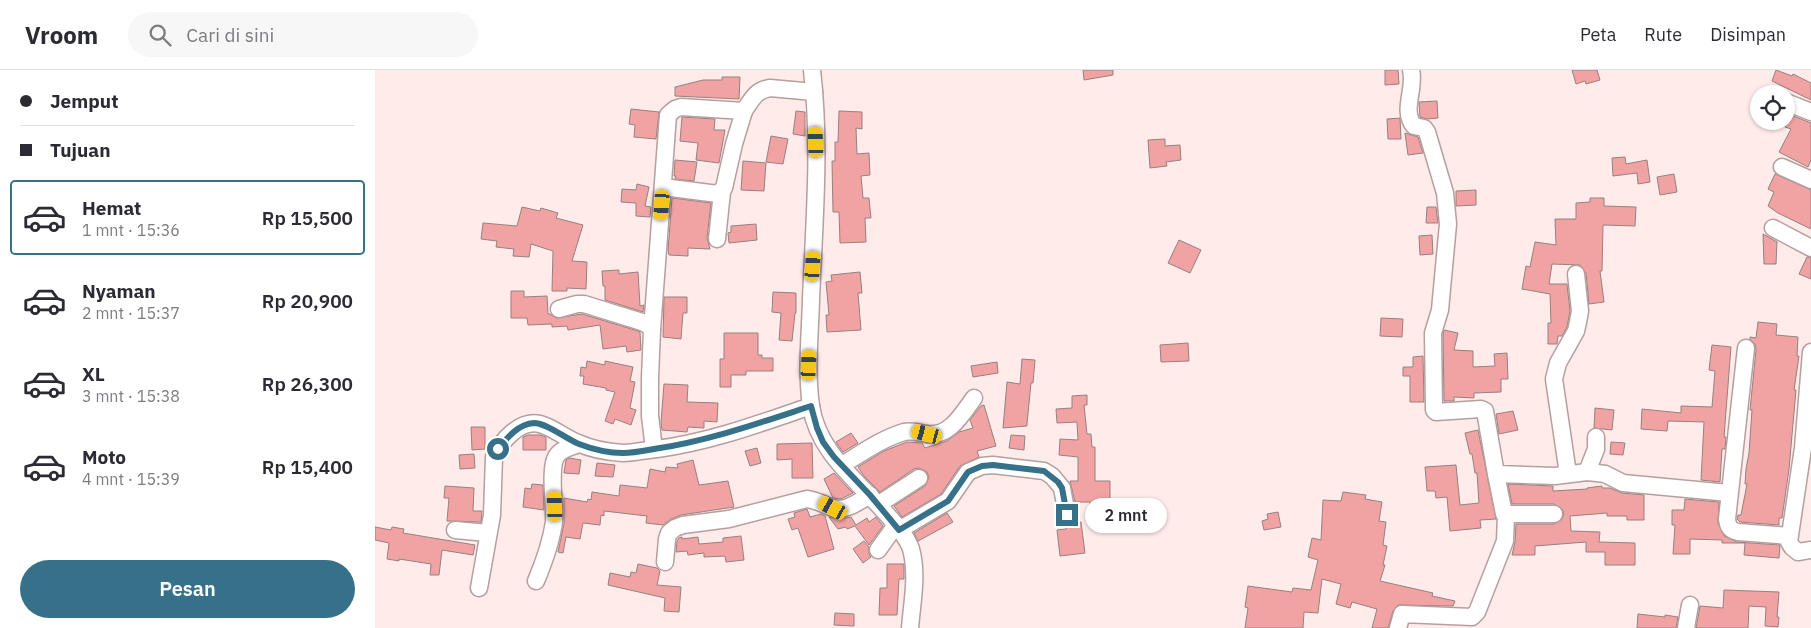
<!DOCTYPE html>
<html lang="id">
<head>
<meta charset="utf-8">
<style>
	:root { --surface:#fff; --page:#f7f7f7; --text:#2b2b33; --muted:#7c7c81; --line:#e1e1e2; --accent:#367089 }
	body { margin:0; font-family:"IBM Plex Sans",sans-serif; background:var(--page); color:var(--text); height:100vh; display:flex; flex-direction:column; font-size:19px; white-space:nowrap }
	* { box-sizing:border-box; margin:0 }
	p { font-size:16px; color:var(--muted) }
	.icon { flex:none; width:28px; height:28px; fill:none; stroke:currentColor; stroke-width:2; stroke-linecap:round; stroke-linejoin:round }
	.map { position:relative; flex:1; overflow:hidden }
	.panel { display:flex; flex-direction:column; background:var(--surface); width:375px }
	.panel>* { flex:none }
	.banner { display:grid; align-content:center; height:110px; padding:0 20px; background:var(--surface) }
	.fabs { position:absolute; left:1375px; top:15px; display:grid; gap:10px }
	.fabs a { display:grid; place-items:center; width:45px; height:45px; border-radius:50%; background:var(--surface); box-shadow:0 1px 4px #0004; font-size:25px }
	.end { position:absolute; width:22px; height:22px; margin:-11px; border:6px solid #367089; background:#fff; box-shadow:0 0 0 2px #fff }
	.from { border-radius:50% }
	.bubble { position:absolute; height:35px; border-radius:18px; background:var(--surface); box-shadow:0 1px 4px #0004; font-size:16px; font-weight:600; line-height:35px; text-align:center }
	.car { position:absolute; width:15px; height:30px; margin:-15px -8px; border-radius:6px; box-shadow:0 0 4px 1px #0007; background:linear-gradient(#f5c518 24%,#345 0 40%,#f5c518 0 76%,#345 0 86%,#f5c518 0) }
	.banner b { display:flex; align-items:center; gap:18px; height:48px; font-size:19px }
	.banner b+b { border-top:1px solid var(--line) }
	.banner i { width:12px; height:12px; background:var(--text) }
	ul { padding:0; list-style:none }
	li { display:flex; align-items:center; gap:15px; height:75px; margin:0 10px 8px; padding:0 10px; border:2px solid transparent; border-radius:5px }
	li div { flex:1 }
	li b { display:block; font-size:19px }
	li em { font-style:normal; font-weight:600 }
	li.active { border-color:var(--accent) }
	li>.icon { width:45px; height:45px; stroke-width:1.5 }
	.primary-button { display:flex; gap:10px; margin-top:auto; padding:10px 20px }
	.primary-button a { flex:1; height:58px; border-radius:30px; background:var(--accent); color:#fff; font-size:20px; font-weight:600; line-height:58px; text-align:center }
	header { display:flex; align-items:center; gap:30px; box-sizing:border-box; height:70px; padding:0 25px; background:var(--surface); border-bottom:1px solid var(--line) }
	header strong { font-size:24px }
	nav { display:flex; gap:28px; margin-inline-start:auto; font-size:18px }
	.search { width:350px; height:45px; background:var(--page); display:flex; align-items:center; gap:12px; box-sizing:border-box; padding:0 18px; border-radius:28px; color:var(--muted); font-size:19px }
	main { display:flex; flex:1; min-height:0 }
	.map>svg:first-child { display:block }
	.building { fill:#f1a2a2; stroke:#978181 }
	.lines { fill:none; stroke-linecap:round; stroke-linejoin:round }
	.minor-casing { stroke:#b69f9e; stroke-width:19 }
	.minor { stroke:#fff; stroke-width:16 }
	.route { stroke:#367089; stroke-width:6 }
</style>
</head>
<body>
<header>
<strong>Vroom</strong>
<div class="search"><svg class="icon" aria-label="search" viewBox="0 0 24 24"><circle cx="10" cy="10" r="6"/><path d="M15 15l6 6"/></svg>Cari di sini</div>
<nav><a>Peta</a><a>Rute</a><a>Disimpan</a></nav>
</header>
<main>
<section class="panel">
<div class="banner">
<b><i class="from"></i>Jemput</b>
<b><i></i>Tujuan</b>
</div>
<ul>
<li class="active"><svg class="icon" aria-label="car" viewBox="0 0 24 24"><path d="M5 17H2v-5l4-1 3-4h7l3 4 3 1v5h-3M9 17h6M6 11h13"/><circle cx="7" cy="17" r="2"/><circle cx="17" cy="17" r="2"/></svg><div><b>Hemat</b><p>1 mnt · 15:36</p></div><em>Rp 15,500</em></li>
<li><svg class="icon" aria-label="car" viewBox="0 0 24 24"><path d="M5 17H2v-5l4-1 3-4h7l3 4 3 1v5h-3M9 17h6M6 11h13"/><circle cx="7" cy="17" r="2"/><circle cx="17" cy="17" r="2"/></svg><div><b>Nyaman</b><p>2 mnt · 15:37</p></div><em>Rp 20,900</em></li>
<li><svg class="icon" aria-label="car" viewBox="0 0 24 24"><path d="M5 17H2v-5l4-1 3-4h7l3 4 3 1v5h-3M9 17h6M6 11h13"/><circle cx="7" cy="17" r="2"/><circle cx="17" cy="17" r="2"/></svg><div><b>XL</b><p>3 mnt · 15:38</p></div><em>Rp 26,300</em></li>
<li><svg class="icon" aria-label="car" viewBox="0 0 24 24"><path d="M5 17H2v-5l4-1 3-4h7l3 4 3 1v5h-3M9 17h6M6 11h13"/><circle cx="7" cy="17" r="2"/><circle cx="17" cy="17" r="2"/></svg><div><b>Moto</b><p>4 mnt · 15:39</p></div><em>Rp 15,400</em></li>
</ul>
<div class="primary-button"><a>Pesan</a></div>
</section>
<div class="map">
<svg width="1436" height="558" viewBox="0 0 1436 558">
	<rect width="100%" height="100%" fill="#feebea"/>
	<!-- building -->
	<g class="building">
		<path d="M708 0H738V5L709 10Z"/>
		<path d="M1010 0H1023L1024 14 1010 15Z"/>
		<path d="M1197 0H1222L1225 10 1211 14 1210 11 1201 14Z"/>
		<path d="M1401 0 1417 6 1418 4 1436 13V30L1397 11Z"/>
		<path d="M347 7H365L364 29 300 26V17L328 10H347Z"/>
		<path d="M1062 31 1063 48 1052 49 1045 47 1044 32Z"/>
		<path d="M256 39 284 42 281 69 259 67 260 55 254 54Z"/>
		<path d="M421 41 430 42V66L418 64Z"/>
		<path d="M464 41 487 42V59L481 58 482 84 494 83 495 105 486 106 488 128H494L496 148H490L491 172 465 173 464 142H458L457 91H460V72H463Z"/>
		<path d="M1413 44 1436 53V90L1433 97 1404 82 1416 59 1410 57Z"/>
		<path d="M307 47 340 49 339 60H350L344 93 321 90 323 73 305 71Z"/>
		<path d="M1025 48 1026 69H1013L1012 49Z"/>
		<path d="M1030 63 1043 67 1048 83 1033 85Z"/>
		<path d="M396 66 413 69 408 94 391 92Z"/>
		<path d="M790 69V76L805 75 806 90 791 92 792 96 775 98 773 70Z"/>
		<path d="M1250 87 1251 94 1272 90 1275 112 1263 114 1262 103 1238 106 1237 88Z"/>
		<path d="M300 90 322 92 319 111 300 109 301 106H299Z"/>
		<path d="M368 91 391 93 389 121 366 120Z"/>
		<path d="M1299 104 1302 122 1285 125 1282 107Z"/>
		<path d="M1400 104 1436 120V159L1403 143 1393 136 1399 122 1393 119Z"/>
		<path d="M262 114 274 117 270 136 276 137 275 147 261 146V133L246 132 247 119 261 120Z"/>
		<path d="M1101 120V135L1081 136V121Z"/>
		<path d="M297 128 336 133 332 168 335 179 313 178V186L294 185 293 180Z"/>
		<path d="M1215 128H1229V136L1261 137 1260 156 1228 155 1227 201H1225L1229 232 1214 234 1211 203 1205 195 1177 194 1174 214H1192L1195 241 1192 257 1187 266H1183L1182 274H1173V253H1176L1175 224 1147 219 1151 196 1155 197 1160 172 1181 175 1180 149H1201V133L1215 132Z"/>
		<path d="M147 137 165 141 166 138 183 143 181 148 208 155 197 191 212 192 211 219 192 218V221H177L178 181 156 174 154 187 138 186 139 179 121 177 122 171 106 169 108 153 142 156Z"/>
		<path d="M1052 137H1061L1063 153H1051Z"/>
		<path d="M381 154 382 170 354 173 353 163 356 162V156Z"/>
		<path d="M1388 164 1402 172 1401 194H1389Z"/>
		<path d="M1057 165 1058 184 1045 185 1044 166Z"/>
		<path d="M804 170 826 180 815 203 793 193Z"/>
		<path d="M1432 187 1436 188V209L1424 204Z"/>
		<path d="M244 200V204L263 202 265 236 269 235 268 242 230 230V216H228L227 201Z"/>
		<path d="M485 202 487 223H483L486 260 452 262 451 245H454L451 212 457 211 456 205Z"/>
		<path d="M136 221H149V227L172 226 173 244H175L181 248 207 244 263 261 265 262 266 280 252 282 251 276 228 279 225 255 193 260 192 256 177 257V254L153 255 152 248H136Z"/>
		<path d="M398 222 421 223V243H420L417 271 404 270 406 243 397 242Z"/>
		<path d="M289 227H312V243H308L306 269 288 267Z"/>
		<path d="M1006 248 1028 249 1027 267 1005 266Z"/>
		<path d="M1383 252 1402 254 1401 265 1423 267 1422 286H1424L1419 320H1421L1414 399 1407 448H1404V455L1365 452 1362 449 1363 445H1366L1372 414H1370L1371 399 1374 383 1377 340H1375L1381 280 1380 274 1375 269V267L1381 268Z"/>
		<path d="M1069 260 1083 263 1079 280 1098 281V297L1120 296 1119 284 1132 283 1133 309H1126V322L1099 323V328L1079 327V331H1069L1068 264Z"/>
		<path d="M349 263H383V285H387V288H398V301H371V305H356V317H345V289H349Z"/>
		<path d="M813 273 814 291 786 292 785 275Z"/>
		<path d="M1337 275 1356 277 1349 367H1351L1350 379H1347L1345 412 1326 410 1329 352 1293 351 1292 361 1266 359 1267 339 1306 343V336L1337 337 1340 301 1334 300Z"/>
		<path d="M1048 286 1049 332H1035V306H1028V297H1038V287Z"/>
		<path d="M647 289 660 290 658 313H656L652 354V356L628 358 632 312 645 314Z"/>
		<path d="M212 291 230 295V291L258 297 255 311 260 312 255 338 261 340 256 355 240 349 238 354 230 351 240 322 231 320V318L208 314 209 306H205L206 297 211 298Z"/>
		<path d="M622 292 623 303 598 307 596 296Z"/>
		<path d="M289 314 313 315 312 332 343 333 342 352 329 351V358L313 357 312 362 287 360 286 352Z"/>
		<path d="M712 325V335H709L712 364H716L717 377H720V411H735V434H739L740 446H715V432H700L695 411H703V387L684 385 685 369 703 370 702 352 682 353 681 339 697 338V326Z"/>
		<path d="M609 335 621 376 602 381 604 387 585 396 566 424 527 447 519 436 550 416 554 408 552 402 544 398 539 399 505 422 489 406 483 397 509 381 532 372 547 373 550 378 572 371 584 362 598 358 595 350 606 336Z"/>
		<path d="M1220 338 1239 340 1237 360 1219 358Z"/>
		<path d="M1138 341 1143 360 1124 364 1121 344Z"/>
		<path d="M96 357H110V379L97 380Z"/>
		<path d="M1103 360 1121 449 1105 450 1106 458 1075 461 1072 427 1061 428 1060 421H1052L1050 397 1081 395 1085 435 1104 433 1102 403H1100L1097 384H1095L1090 363Z"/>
		<path d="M476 363 483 373 468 382 461 372Z"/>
		<path d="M153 365H165L171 367V380H148V367Z"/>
		<path d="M636 365 650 366 649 380 634 378Z"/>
		<path d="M1236 372 1250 373 1248 385 1235 384Z"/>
		<path d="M437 373 438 408H417V389L402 390V374Z"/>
		<path d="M382 378 386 393 375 396 370 381Z"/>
		<path d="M99 384 100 398 85 399 84 385Z"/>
		<path d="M194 388 206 390 204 404 189 403 191 390Z"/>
		<path d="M318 390 324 415 353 411 359 437 306 445 296 449 288 455 271 453 272 446 229 441V446L226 445 225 455 208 453 205 469 191 467 188 483 183 482 189 454V428L212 432 213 429 216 430 217 422 244 426 245 415 272 418 275 399 290 402 291 397 303 398 302 394Z"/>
		<path d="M222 393 240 395 238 407 220 406Z"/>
		<path d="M459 403 472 417 478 423 466 429 458 428 449 409Z"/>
		<path d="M157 414 168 415 169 440 148 437 150 418 156 419Z"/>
		<path d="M1133 414 1178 416V421L1212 419V418L1227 416V418H1235L1247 423 1269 425V450H1252V446H1232V443L1195 446 1196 461 1225 462 1224 472 1260 473V495H1230V482H1211V472L1160 476V485H1137L1140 472 1141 454H1179L1187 449 1189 444 1187 439 1179 434H1137Z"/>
		<path d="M70 416 99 418 98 441H107L106 452 72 451 74 428H69Z"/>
		<path d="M968 422 991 425 990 429 1007 432 1004 451 1011 452 1008 475 1012 476 1008 495H1010L1005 511 1058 523 1057 526 1080 531 1078 536 1023 535 1018 541 1013 558H997L1002 539 977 532 975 538 961 534 966 514 947 509 943 543 929 542 928 558H870L873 538 870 537 873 516 917 522 918 518 936 520 943 490 933 487 937 468 946 470 948 430 966 431Z"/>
		<path d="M1310 429 1344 432 1343 453 1349 466 1362 472 1405 475 1404 488 1369 485 1370 473H1347V470L1315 469V484H1298L1300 455H1297V440H1309Z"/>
		<path d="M432 439 435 447 446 444 450 446 459 479 433 487 423 458 417 460 413 449 420 447 419 443Z"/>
		<path d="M903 442 906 457 889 460 887 451 893 449 892 444Z"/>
		<path d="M572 443 578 452 543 471 539 463Z"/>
		<path d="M454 447 464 449 476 447 481 455 492 448 494 452 501 447 508 456 494 475 480 456 472 459 471 457 463 459Z"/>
		<path d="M706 452 710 483 685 486 682 460 691 459V455Z"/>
		<path d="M0 457 16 460 17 457 29 459 28 463 100 475 98 485 67 480 64 505H55L56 494 24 489V491L12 489 14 473 0 470Z"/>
		<path d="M366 466 369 490 351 492 350 486 329 487V483L313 485 312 481 301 482 302 471 304 468 307 467V469L323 467 324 474 348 472V468Z"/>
		<path d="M489 471 494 477V484L496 487 488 493 478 479Z"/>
		<path d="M263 494 282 498 285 501 282 515 306 517 304 542 289 541 290 528 233 515 235 503 255 507 256 502 261 503Z"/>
		<path d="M512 494H529V509H524L522 545H504L505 518H512Z"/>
		<path d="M1349 520 1404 522 1402 547H1404L1403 557 1390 556 1391 537 1374 536 1373 558H1321L1325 536 1348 538Z"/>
		<path d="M460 543 479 544V556L459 555Z"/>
		<path d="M1263 544 1290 547V545L1303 547 1301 558H1262Z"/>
	</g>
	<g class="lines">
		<!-- minor casing -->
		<g class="minor-casing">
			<g id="minor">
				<path d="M437 0C446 76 439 153 436 230 435 265 431 301 436 336 443 384 486 413 515 448 523 457 532 467 536 479 543 504 537 533 535 558"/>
				<path d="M1036 0C1041 18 1026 41 1039 56L1049 58 1052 62 1070 123 1073 154 1065 240 1058 263 1059 340 1061 342 1106 339 1110 341 1121 404 1180 406 1212 402 1222 403 1230 404 1248 413 1354 423"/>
				<path d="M1411 32 1436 42"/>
				<path d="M1407 97 1436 110"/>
				<path d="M288 117 343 124 349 118 359 74 369 41"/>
				<path d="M1398 158 1436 178"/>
				<path d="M342 169 347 122"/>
				<path d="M184 239 202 234H209L267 252 273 255 277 260 275 308V346L279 379"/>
				<path d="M277 260 293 45 300 39 306 37 369 41C377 29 381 20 395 18L439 22"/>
				<path d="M1371 278 1352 449C1353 457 1355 460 1363 462L1414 466"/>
				<path d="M1436 282 1428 378 1414 472 1417 477 1423 482 1436 480"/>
				<path d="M467 395C487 383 506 369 529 362 537 360 544 363 552 364 575 367 587 344 599 328"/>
				<path d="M1212 402 1221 379V367"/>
				<path d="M1121 404 1129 444H1179"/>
				<path d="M1193 404 1179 309 1183 293 1201 261 1203 252 1205 241 1201 204"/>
				<path d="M504 434 544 408"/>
				<path d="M80 460 113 463"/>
				<path d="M524 460 573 431 593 402 607 396 618 395 669 401 677 406 687 418 692 445"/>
				<path d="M503 480 521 455"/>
				<path d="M290 492 292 469 294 463 300 458 308 455 354 449 432 429C442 430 449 435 458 438 471 442 484 431 495 425"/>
				<path d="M161 511C169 492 176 473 179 452 180 437 174 399 181 387 185 379 196 377 204 374"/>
				<path d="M104 518 117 445 119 387C126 371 145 349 165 354 179 358 190 368 203 373 216 379 233 382 248 383 259 383 270 380 282 379 335 372 386 353 436 336"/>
				<path d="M1023 558 1027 544 1097 547 1102 542 1130 471 1131 445"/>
				<path d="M1311 558 1315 535"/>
			</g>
		</g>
		<!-- minor -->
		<use href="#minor" class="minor"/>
	</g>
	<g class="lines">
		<!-- route -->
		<path class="route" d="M123 379C132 368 143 354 159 353 172 353 191 369 204 374 217 379 234 383 248 383 258 383 268 381 279 379 333 371 384 353 436 336L442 358 448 372 459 387 495 425 524 460 573 431 593 402 607 396 618 395 669 401 683 412 687 418 692 445"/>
	</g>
</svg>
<div class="fabs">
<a><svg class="icon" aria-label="locate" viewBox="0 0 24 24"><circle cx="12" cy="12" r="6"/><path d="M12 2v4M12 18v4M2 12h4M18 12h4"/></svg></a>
</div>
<i class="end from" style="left:123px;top:379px"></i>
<i class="end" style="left:692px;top:445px"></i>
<div class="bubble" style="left:710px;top:428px;width:82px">2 mnt</div>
<i class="car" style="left:441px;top:72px;rotate:358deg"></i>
<i class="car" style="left:287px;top:135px;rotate:184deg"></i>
<i class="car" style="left:438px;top:196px;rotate:4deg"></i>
<i class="car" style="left:434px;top:295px;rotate:3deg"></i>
<i class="car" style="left:552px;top:364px;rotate:285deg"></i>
<i class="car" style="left:180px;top:436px;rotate:358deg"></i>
<i class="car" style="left:458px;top:438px;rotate:299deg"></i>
</div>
</main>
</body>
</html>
